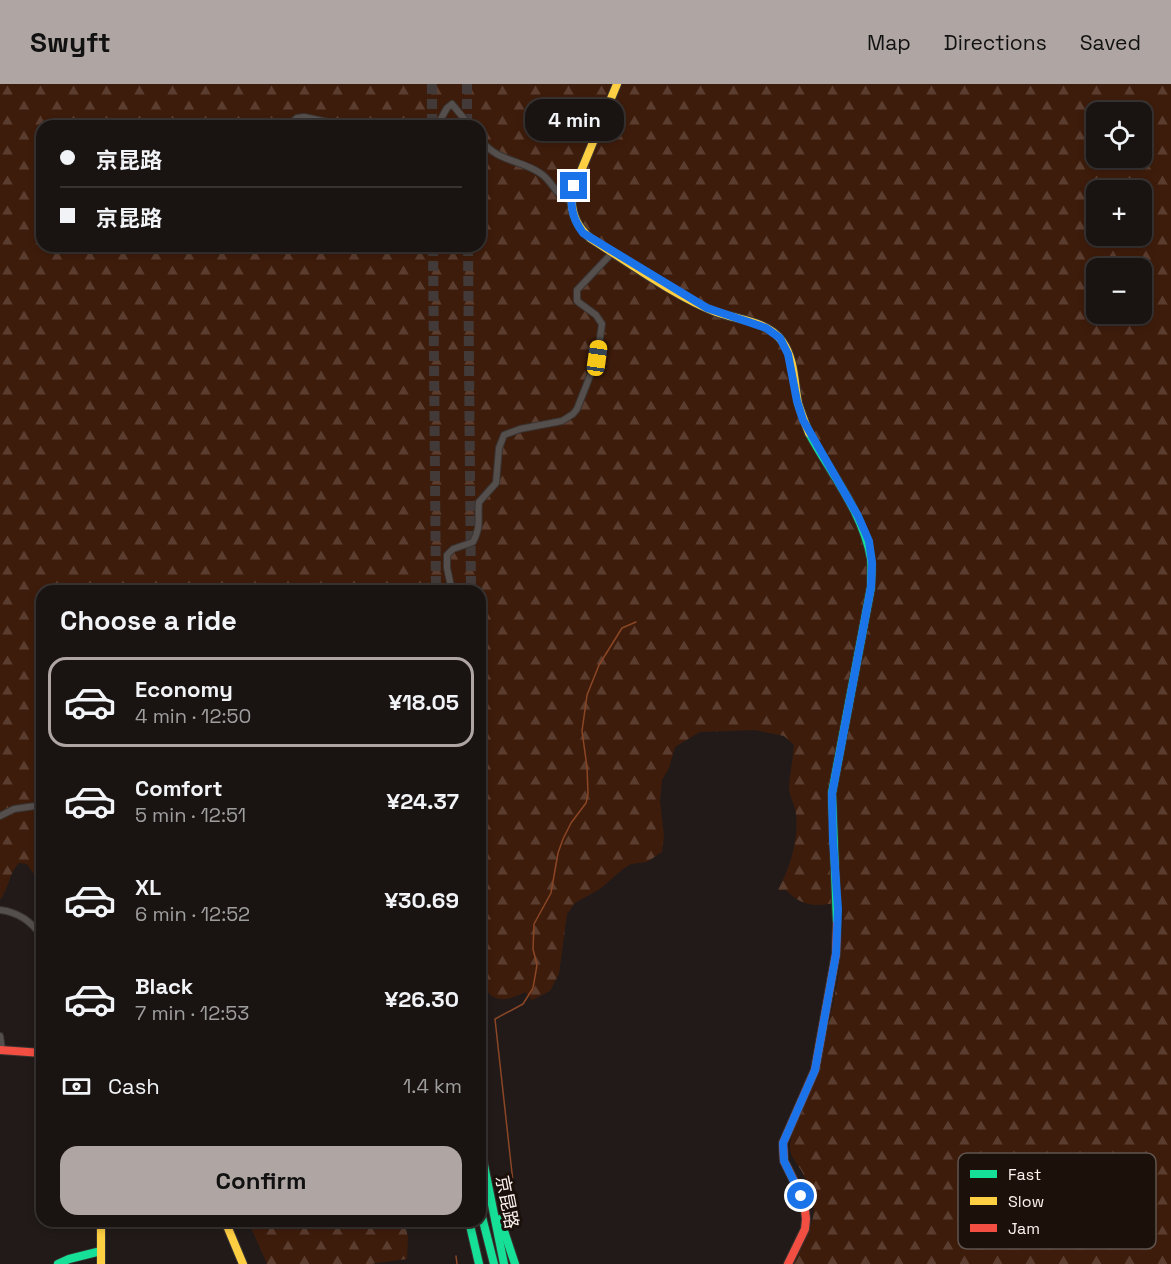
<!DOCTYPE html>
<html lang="en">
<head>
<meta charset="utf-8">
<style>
	:root { --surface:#191412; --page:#221d1b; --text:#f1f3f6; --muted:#9f9e9f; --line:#373332; --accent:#afa6a3 }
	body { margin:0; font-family:"Space Grotesk","Noto Sans SC",sans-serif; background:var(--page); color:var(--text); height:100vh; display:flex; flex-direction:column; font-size:22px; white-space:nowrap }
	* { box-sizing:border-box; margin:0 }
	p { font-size:20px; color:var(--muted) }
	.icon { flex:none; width:33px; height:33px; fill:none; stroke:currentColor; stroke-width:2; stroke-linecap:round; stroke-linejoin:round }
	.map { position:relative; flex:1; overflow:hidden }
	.panel { position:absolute; left:36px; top:501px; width:450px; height:642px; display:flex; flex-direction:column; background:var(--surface); border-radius:18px; box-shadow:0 3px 9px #0003,0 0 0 2px var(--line) }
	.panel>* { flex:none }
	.hud { position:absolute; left:36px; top:36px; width:450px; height:132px; border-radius:18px; box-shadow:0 3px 9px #0003,0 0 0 2px var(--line); display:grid; align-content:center; height:132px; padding:0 24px; background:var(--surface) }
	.controls { position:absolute; left:1086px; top:18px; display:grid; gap:12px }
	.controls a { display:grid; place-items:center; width:66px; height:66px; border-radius:12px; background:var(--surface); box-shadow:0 3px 9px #0003,0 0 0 2px var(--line); font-size:30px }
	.end { position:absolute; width:27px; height:27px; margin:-14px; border:8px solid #1a73e8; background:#fff; box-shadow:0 0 0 3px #fff }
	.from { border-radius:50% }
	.bubble { position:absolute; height:42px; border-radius:18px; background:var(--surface); box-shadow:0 3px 9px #0003,0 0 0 2px var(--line); font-size:20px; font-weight:800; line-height:42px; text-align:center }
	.car { position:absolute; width:18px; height:36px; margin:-18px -9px; border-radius:8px; box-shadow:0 0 4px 2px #0007; background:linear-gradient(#f5c518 24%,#345 0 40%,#f5c518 0 76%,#345 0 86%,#f5c518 0) }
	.hud b { display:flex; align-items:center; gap:21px; height:57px; font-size:22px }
	.hud b+b { border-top:2px solid var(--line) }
	.hud i { width:15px; height:15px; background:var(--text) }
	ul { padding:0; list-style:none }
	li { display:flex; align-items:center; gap:18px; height:90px; margin:0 12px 9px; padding:0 12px; border:3px solid transparent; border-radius:18px }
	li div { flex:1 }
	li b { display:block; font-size:22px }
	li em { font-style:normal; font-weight:800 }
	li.current { border-color:var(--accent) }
	li>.icon { width:54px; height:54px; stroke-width:1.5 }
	h2 { padding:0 24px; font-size:27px; line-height:72px }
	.pay { display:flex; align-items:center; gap:15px; height:66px; padding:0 24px; font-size:22px }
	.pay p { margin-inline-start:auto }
	.cta { display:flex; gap:12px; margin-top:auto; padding:12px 24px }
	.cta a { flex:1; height:69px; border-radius:18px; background:var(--accent); color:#111; font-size:24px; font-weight:800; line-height:69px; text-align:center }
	header { display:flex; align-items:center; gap:36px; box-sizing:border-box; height:84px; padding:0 30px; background:var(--accent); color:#111 }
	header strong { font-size:28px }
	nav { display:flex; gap:33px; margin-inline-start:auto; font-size:21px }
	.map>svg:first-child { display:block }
	.forest { fill:url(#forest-firs); fill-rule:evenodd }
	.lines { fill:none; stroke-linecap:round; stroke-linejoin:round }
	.stream { stroke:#8b4626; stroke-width:1.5 }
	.highway-tunnel { stroke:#423a38; stroke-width:10; stroke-dasharray:10 5; stroke-linecap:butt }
	.street-casing { stroke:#393432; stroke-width:8 }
	.fast-casing { stroke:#393432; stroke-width:10 }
	.slow-casing { stroke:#393432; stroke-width:10 }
	.jam-casing { stroke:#393432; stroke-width:10 }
	.street { stroke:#544f4d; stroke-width:6 }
	.fast { stroke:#16e098; stroke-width:8 }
	.slow { stroke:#ffcf43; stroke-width:8 }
	.jam { stroke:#f24e42; stroke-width:8 }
	.route { stroke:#1a73e8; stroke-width:8 }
	.labels { text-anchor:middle; stroke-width:6; stroke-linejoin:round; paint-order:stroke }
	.street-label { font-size:18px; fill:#fbf2ee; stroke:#1c100b }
	.key { fill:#1c100b; stroke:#5f544f; stroke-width:1.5 }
	.key-label { font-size:16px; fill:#fbf2ee }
</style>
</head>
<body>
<header>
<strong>Swyft</strong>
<nav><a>Map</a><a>Directions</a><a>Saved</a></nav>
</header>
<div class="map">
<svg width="1171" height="1180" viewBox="0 0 1171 1180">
	<defs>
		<pattern id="forest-firs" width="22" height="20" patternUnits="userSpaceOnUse" patternTransform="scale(1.5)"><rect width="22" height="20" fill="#3e1c0b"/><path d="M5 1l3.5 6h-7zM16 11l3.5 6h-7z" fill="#5b3d2f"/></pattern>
	</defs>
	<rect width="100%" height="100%" fill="#211a18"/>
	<!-- forest -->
	<g class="forest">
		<path d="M0 0H1171V1180H789C811 1145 825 1128 802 1088 798 1080 790 1073 790 1064 790 1047 805 1024 810 1008 828 947 846 882 842 818 818 822 804 825 786 806H778C790 784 799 755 796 730 795 721 789 712 789 703 790 689 793 675 794 661L784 652 755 646 700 648 675 663 669 684 662 696 660 717 664 752 662 768 647 778 631 780 623 785 600 805 575 819 567 830 559 890 550 907 532 916 525 908C482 931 481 894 480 864V507H42V802L27 780 19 779C9 789 9 804 0 816ZM1096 28H1142V74H1096ZM42 42H480V162H42ZM1096 106H1142V152H1096ZM1096 184H1142V230H1096Z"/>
		<path d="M248 1137H404L408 1153 407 1175 371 1180H267Z"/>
	</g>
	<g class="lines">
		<!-- stream -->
		<g class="stream">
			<path d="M513 1098 495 935 523 920 533 904 537 881 533 865 534 840 551 809 558 769 563 755 571 739 586 719 588 710 587 683 582 647 587 611 599 581 622 544 636 538"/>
			<path d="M456 1172 457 1180"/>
		</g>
		<!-- highway-tunnel -->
		<g class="highway-tunnel">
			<path d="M432 0V42"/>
			<path d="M467 0V42"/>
			<path d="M433 162 436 507"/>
			<path d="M468 162 471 507"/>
		</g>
		<!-- street casing -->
		<g class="street-casing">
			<g id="street">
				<path d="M288 42 297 34 304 33 342 41 397 42"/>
				<path d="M437 42 447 24 452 20 470 42"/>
				<path d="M480 55C497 78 519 75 540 89 553 97 554 111 571 117"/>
				<path d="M452 507 447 484V471L453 465 473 458C482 440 477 436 479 418L496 399 499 364 504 351 520 345 562 337 573 330 577 325 597 274 602 240 596 231 577 217V206L613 168"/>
				<path d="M0 732 14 725 42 721"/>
				<path d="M0 826C18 828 32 838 42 853"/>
				<path d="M0 952 2 965"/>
			</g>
		</g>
		<!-- fast casing -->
		<g class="fast-casing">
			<g id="fast">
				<path d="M809 349C831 390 863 428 871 475 872 484 871 494 871 503L832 709 837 840"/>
				<path d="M480 1061 504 1180"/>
				<path d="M480 1125 494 1180"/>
				<path d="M500 1135 515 1180"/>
				<path d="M469 1137 479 1180"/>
				<path d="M58 1180 69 1175 101 1167"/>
			</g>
		</g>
		<!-- slow casing -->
		<g class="slow-casing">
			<g id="slow">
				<path d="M617 0 572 109C570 128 576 142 590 154 628 178 676 213 716 228 738 236 768 237 782 257 795 275 794 298 798 319 801 329 805 339 809 349"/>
				<path d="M101 1137V1180"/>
				<path d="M225 1137 243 1180"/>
			</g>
		</g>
		<!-- jam casing -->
		<g class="jam-casing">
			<g id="jam">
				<path d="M0 966 42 969"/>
				<path d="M788 1180 805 1145 806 1135 804 1117 784 1077 783 1059 815 986 836 870 837 840"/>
			</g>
		</g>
		<!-- street -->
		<use href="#street" class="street"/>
		<!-- fast -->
		<use href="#fast" class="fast"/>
		<!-- slow -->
		<use href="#slow" class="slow"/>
		<!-- jam -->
		<use href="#jam" class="jam"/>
	</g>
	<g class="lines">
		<!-- route -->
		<path class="route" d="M574 102C569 120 572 134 583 149L707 224 766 244 780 254 788 270 797 317 803 336 858 432 869 457 872 479 871 503 832 710 833 756 838 825 836 870 815 986 783 1059 784 1077 801 1112"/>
	</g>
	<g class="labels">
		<!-- street labels -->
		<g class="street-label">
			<text transform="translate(507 1118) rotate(79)" y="6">京昆路</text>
		</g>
	</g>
	<!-- legend -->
	<rect x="958" y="1069" width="198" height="96" rx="9" class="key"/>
	<rect x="970" y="1086" width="27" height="8" fill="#16e098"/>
	<rect x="970" y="1113" width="27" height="8" fill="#ffcf43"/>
	<rect x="970" y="1140" width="27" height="8" fill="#f24e42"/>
	<g class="key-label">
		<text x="1008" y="1096">Fast</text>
		<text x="1008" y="1123">Slow</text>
		<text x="1008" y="1150">Jam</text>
	</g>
</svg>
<div class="controls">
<a><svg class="icon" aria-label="locate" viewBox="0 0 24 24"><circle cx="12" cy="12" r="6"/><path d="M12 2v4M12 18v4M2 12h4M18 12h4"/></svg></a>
<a>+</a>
<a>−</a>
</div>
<i class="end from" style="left:801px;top:1112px"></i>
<i class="end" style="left:574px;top:102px"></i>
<div class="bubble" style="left:525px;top:15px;width:99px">4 min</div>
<i class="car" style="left:597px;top:274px;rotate:8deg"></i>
<div class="hud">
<b><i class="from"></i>京昆路</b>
<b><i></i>京昆路</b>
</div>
<section class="panel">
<h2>Choose a ride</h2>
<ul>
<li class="current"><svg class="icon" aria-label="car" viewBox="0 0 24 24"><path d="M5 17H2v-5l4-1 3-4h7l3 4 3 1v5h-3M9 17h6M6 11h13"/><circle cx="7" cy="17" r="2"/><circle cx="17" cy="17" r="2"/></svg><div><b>Economy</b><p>4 min · 12:50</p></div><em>¥18.05</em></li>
<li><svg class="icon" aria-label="car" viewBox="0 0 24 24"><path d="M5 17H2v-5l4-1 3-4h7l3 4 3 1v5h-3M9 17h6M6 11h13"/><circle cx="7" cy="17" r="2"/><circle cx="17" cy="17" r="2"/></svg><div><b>Comfort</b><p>5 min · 12:51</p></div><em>¥24.37</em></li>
<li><svg class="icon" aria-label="car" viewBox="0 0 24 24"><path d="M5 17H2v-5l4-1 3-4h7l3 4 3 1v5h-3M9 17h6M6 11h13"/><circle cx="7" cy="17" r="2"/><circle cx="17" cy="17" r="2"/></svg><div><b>XL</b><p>6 min · 12:52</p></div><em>¥30.69</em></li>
<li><svg class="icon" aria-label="car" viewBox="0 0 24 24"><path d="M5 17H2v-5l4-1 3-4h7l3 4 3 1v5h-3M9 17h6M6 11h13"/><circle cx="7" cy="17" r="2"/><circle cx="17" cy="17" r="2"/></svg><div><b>Black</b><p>7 min · 12:53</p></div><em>¥26.30</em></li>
</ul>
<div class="pay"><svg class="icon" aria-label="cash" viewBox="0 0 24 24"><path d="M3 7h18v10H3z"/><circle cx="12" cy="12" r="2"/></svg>Cash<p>1.4 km</p></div>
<div class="cta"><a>Confirm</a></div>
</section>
</div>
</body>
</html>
